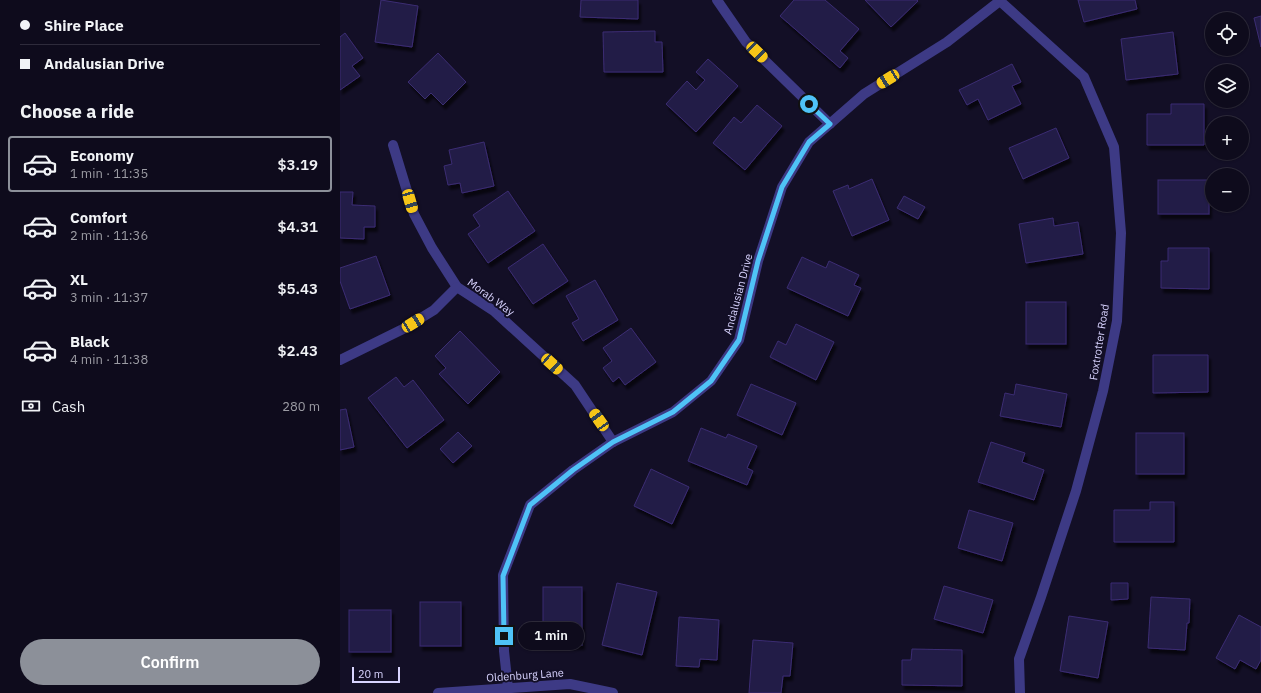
<!DOCTYPE html>
<html lang="en">
<head>
<meta charset="utf-8">
<style>
	:root { --surface:#0e0b1c; --page:#171425; --text:#f1f3f6; --muted:#9b9ba3; --line:#2e2b3b; --accent:#8c9099 }
	body { margin:0; font-family:"IBM Plex Sans",sans-serif; background:var(--page); color:var(--text); height:100vh; display:flex; flex-direction:column; font-size:15px; white-space:nowrap }
	* { box-sizing:border-box; margin:0 }
	p { font-size:13px; color:var(--muted) }
	.icon { flex:none; width:22px; height:22px; fill:none; stroke:currentColor; stroke-width:2; stroke-linecap:round; stroke-linejoin:round }
	.map { position:relative; flex:1; overflow:hidden }
	.side { display:flex; flex-direction:column; background:var(--surface); width:340px }
	.side>* { flex:none }
	.guide { display:grid; align-content:center; height:88px; padding:0 20px; background:var(--surface) }
	.fabs { position:absolute; left:865px; top:12px; display:grid; gap:8px }
	.fabs a { display:grid; place-items:center; width:44px; height:44px; border-radius:50%; background:var(--surface); box-shadow:0 1px 3px #0004,0 0 0 1px var(--line); font-size:20px }
	.scale { position:absolute; left:12px; bottom:10px; width:48px; box-sizing:border-box; padding-left:4px; border:2px solid #d9d4ff; border-top:0; font-size:11px; line-height:14px; white-space:nowrap; color:#d9d4ff; -webkit-text-stroke:3px #130f26; paint-order:stroke }
	.end { position:absolute; width:18px; height:18px; margin:-9px; border:5px solid #4fc3f7; background:#111; box-shadow:0 0 0 2px #111 }
	.from { border-radius:50% }
	.bubble { position:absolute; height:28px; border-radius:14px; background:var(--surface); box-shadow:0 1px 3px #0004,0 0 0 1px var(--line); font-size:13px; font-weight:600; line-height:28px; text-align:center }
	.car { position:absolute; width:12px; height:24px; margin:-12px -6px; border-radius:5px; box-shadow:0 0 3px 1px #0007; background:linear-gradient(#f5c518 24%,#345 0 40%,#f5c518 0 76%,#345 0 86%,#f5c518 0) }
	.guide b { display:flex; align-items:center; gap:14px; height:38px; font-size:15px }
	.guide b+b { border-top:1px solid var(--line) }
	.guide i { width:10px; height:10px; background:var(--text) }
	ul { padding:0; list-style:none }
	li { display:flex; align-items:center; gap:12px; height:56px; margin:0 8px 6px; padding:0 12px; border:2px solid transparent; border-radius:4px }
	li div { flex:1 }
	li b { display:block; font-size:15px }
	li em { font-style:normal; font-weight:600 }
	li.selected { border-color:var(--accent) }
	li>.icon { width:36px; height:36px; stroke-width:1.5 }
	h2 { padding:0 20px; font-size:18px; line-height:48px }
	.pay { display:flex; align-items:center; gap:10px; height:44px; padding:0 20px; font-size:15px }
	.pay p { margin-inline-start:auto }
	.button { display:flex; gap:8px; margin-top:auto; padding:8px 20px }
	.button a { flex:1; height:46px; border-radius:24px; background:var(--accent); color:#fff; font-size:16px; font-weight:600; line-height:46px; text-align:center }
	main { display:flex; flex:1; min-height:0 }
	.map>svg:first-child { display:block }
	.building { fill:#241b47; stroke:#3b2d73; filter:url(#shadow) }
	.lines { fill:none; stroke-linecap:round; stroke-linejoin:round }
	.minor { stroke:#3d3a85; stroke-width:10 }
	.route { stroke:#4fc3f7; stroke-width:5 }
	.labels { text-anchor:middle; stroke-width:4; stroke-linejoin:round; paint-order:stroke }
	.street-label { font-size:11px; fill:#d9d4ff; stroke:#130f26 }
</style>
</head>
<body>
<main>
<section class="side">
<div class="guide">
<b><i class="from"></i>Shire Place</b>
<b><i></i>Andalusian Drive</b>
</div>
<h2>Choose a ride</h2>
<ul>
<li class="selected"><svg class="icon" aria-label="car" viewBox="0 0 24 24"><path d="M5 17H2v-5l4-1 3-4h7l3 4 3 1v5h-3M9 17h6M6 11h13"/><circle cx="7" cy="17" r="2"/><circle cx="17" cy="17" r="2"/></svg><div><b>Economy</b><p>1 min · 11:35</p></div><em>$3.19</em></li>
<li><svg class="icon" aria-label="car" viewBox="0 0 24 24"><path d="M5 17H2v-5l4-1 3-4h7l3 4 3 1v5h-3M9 17h6M6 11h13"/><circle cx="7" cy="17" r="2"/><circle cx="17" cy="17" r="2"/></svg><div><b>Comfort</b><p>2 min · 11:36</p></div><em>$4.31</em></li>
<li><svg class="icon" aria-label="car" viewBox="0 0 24 24"><path d="M5 17H2v-5l4-1 3-4h7l3 4 3 1v5h-3M9 17h6M6 11h13"/><circle cx="7" cy="17" r="2"/><circle cx="17" cy="17" r="2"/></svg><div><b>XL</b><p>3 min · 11:37</p></div><em>$5.43</em></li>
<li><svg class="icon" aria-label="car" viewBox="0 0 24 24"><path d="M5 17H2v-5l4-1 3-4h7l3 4 3 1v5h-3M9 17h6M6 11h13"/><circle cx="7" cy="17" r="2"/><circle cx="17" cy="17" r="2"/></svg><div><b>Black</b><p>4 min · 11:38</p></div><em>$2.43</em></li>
</ul>
<div class="pay"><svg class="icon" aria-label="cash" viewBox="0 0 24 24"><path d="M3 7h18v10H3z"/><circle cx="12" cy="12" r="2"/></svg>Cash<p>280 m</p></div>
<div class="button"><a>Confirm</a></div>
</section>
<div class="map">
<svg width="921" height="693" viewBox="0 0 921 693">
	<defs>
		<filter id="shadow"><feDropShadow dx="2.5" dy="4.5" stdDeviation="1" flood-color="#0009"/></filter>
	</defs>
	<rect width="100%" height="100%" fill="#130f26"/>
	<!-- building -->
	<g class="building">
		<path d="M41 0 78 6 72 47 35 42Z"/>
		<path d="M241 0H298V19L240 17Z"/>
		<path d="M454 0H485L519 29 500 51 508 58 500 68 440 16Z"/>
		<path d="M525 0H577L578 1 551 27Z"/>
		<path d="M738 0H795L797 9 744 22Z"/>
		<path d="M921 16V47L914 18Z"/>
		<path d="M315 31V42H322L323 72H264L263 32Z"/>
		<path d="M833 32 838 74 786 80 781 39Z"/>
		<path d="M5 33 23 58 12 66 20 76 0 90V37Z"/>
		<path d="M98 53 126 82 103 105 91 93 85 99 68 82Z"/>
		<path d="M368 59 398 86 356 132 326 104 347 81 356 90 365 80 356 72Z"/>
		<path d="M672 64 681 82 672 86 681 104 648 120 638 99 627 105 619 90Z"/>
		<path d="M831 104H864V145H807V114H831Z"/>
		<path d="M417 105 442 126 405 170 373 143 394 117 401 123Z"/>
		<path d="M716 128 729 158 683 179 669 148Z"/>
		<path d="M144 142 154 186 122 193 120 183 108 185 104 166 112 164 109 150Z"/>
		<path d="M532 179 549 220 512 236 493 191 508 185 509 189Z"/>
		<rect x="818" y="180" width="51" height="34"/>
		<path d="M168 191 195 231 148 263 128 234 140 226 133 215Z"/>
		<path d="M0 192H13L12 205 35 206V227H24V239L0 238Z"/>
		<path d="M564 196 585 207 578 219 557 208Z"/>
		<path d="M713 218 714 226 738 222 743 254 686 263 679 224Z"/>
		<path d="M203 244 228 281 193 304 168 268Z"/>
		<path d="M828 248H869V289L821 288V261H828Z"/>
		<path d="M36 256 50 295 10 309 0 281V268Z"/>
		<path d="M462 257 486 268 489 261 519 275 514 285 521 288 508 316 447 288Z"/>
		<path d="M255 280 278 320 243 341 232 323 239 319 226 296Z"/>
		<rect x="686" y="302" width="40" height="42"/>
		<path d="M456 324 494 342 476 380 430 357 438 341 446 345Z"/>
		<path d="M291 328 316 362 285 385 279 377 273 382 263 368 272 361 263 348Z"/>
		<path d="M120 331 160 372 128 404 99 374 106 368 95 356Z"/>
		<path d="M813 355H868V392L813 393Z"/>
		<path d="M56 377 64 387 73 380 104 420 67 448 28 398Z"/>
		<path d="M411 384 456 403 442 435 397 415Z"/>
		<path d="M676 384 727 394 721 427 660 416 665 393 674 395Z"/>
		<path d="M6 409 14 447 0 450V410Z"/>
		<path d="M361 428 386 438 388 434 417 446 407 468 413 471 407 485 348 461Z"/>
		<path d="M118 432 132 446 113 463 100 449Z"/>
		<rect x="796" y="433" width="48" height="41"/>
		<path d="M651 442 685 453 682 462 704 470 694 500 638 482Z"/>
		<path d="M311 469 349 487 332 524 294 506Z"/>
		<path d="M810 502H834V542H774V510H810Z"/>
		<path d="M629 510 673 523 662 561 618 548Z"/>
		<path d="M277 583 317 592 302 655 262 645Z"/>
		<path d="M771 583H788V599L771 600Z"/>
		<path d="M604 586 653 600 643 633 594 619Z"/>
		<rect x="203" y="587" width="39" height="58"/>
		<path d="M811 597 850 599 849 623H847L845 650 808 648Z"/>
		<rect x="80" y="602" width="41" height="44"/>
		<rect x="9" y="610" width="42" height="42"/>
		<path d="M899 615 921 627V660L916 669 900 660 895 669 876 658Z"/>
		<path d="M729 616 768 622 758 678 720 671Z"/>
		<path d="M339 617 379 620 377 660 360 659 359 667 336 666Z"/>
		<path d="M413 640 453 643 450 676H443L441 693H409Z"/>
		<path d="M572 649 622 650V686L562 685V660H571Z"/>
	</g>
	<g class="lines">
		<!-- minor -->
		<g class="minor">
			<path d="M377 0 406 42 490 124"/>
			<path d="M660 1 744 77 774 147 781 233 777 321 763 391 736 491 701 597 679 659 680 693"/>
			<path d="M53 145 74 214 92 248 117 287 154 311 235 385 273 442"/>
			<path d="M0 360 63 329 94 310 117 287"/>
			<path d="M168 688 164 651 163 575 190 505 233 470 273 442 333 412 371 381 399 340 418 261 442 187 469 142 524 94 607 42 661 0"/>
			<path d="M98 693 230 684 273 693"/>
		</g>
	</g>
	<g class="lines">
		<!-- route -->
		<path class="route" d="M164 636 163 576 190 505 233 470 273 442 333 412 371 381 399 340 418 261 442 187 469 142 490 124 469 104"/>
	</g>
	<g class="labels">
		<!-- street labels -->
		<g class="street-label">
			<text transform="translate(398 294) rotate(-75)" y="4">Andalusian Drive</text>
			<text transform="translate(151 297) rotate(36)" y="4">Morab Way</text>
			<text transform="translate(759 342) rotate(-81)" y="4">Foxtrotter Road</text>
			<text transform="translate(185 675) rotate(-4)" y="4">Oldenburg Lane</text>
		</g>
	</g>
</svg>
<div class="fabs">
<a><svg class="icon" aria-label="locate" viewBox="0 0 24 24"><circle cx="12" cy="12" r="6"/><path d="M12 2v4M12 18v4M2 12h4M18 12h4"/></svg></a>
<a><svg class="icon" aria-label="layers" viewBox="0 0 24 24"><path d="M12 4l9 5-9 5-9-5zM3 14l9 5 9-5"/></svg></a>
<a>+</a>
<a>−</a>
</div>
<div class="scale">20 m</div>
<i class="end from" style="left:469px;top:104px"></i>
<i class="end" style="left:164px;top:636px"></i>
<div class="bubble" style="left:178px;top:622px;width:66px">1 min</div>
<i class="car" style="left:417px;top:52px;rotate:134deg"></i>
<i class="car" style="left:548px;top:79px;rotate:238deg"></i>
<i class="car" style="left:70px;top:201px;rotate:164deg"></i>
<i class="car" style="left:73px;top:323px;rotate:58deg"></i>
<i class="car" style="left:212px;top:364px;rotate:132deg"></i>
<i class="car" style="left:259px;top:420px;rotate:325deg"></i>
</div>
</main>
</body>
</html>
